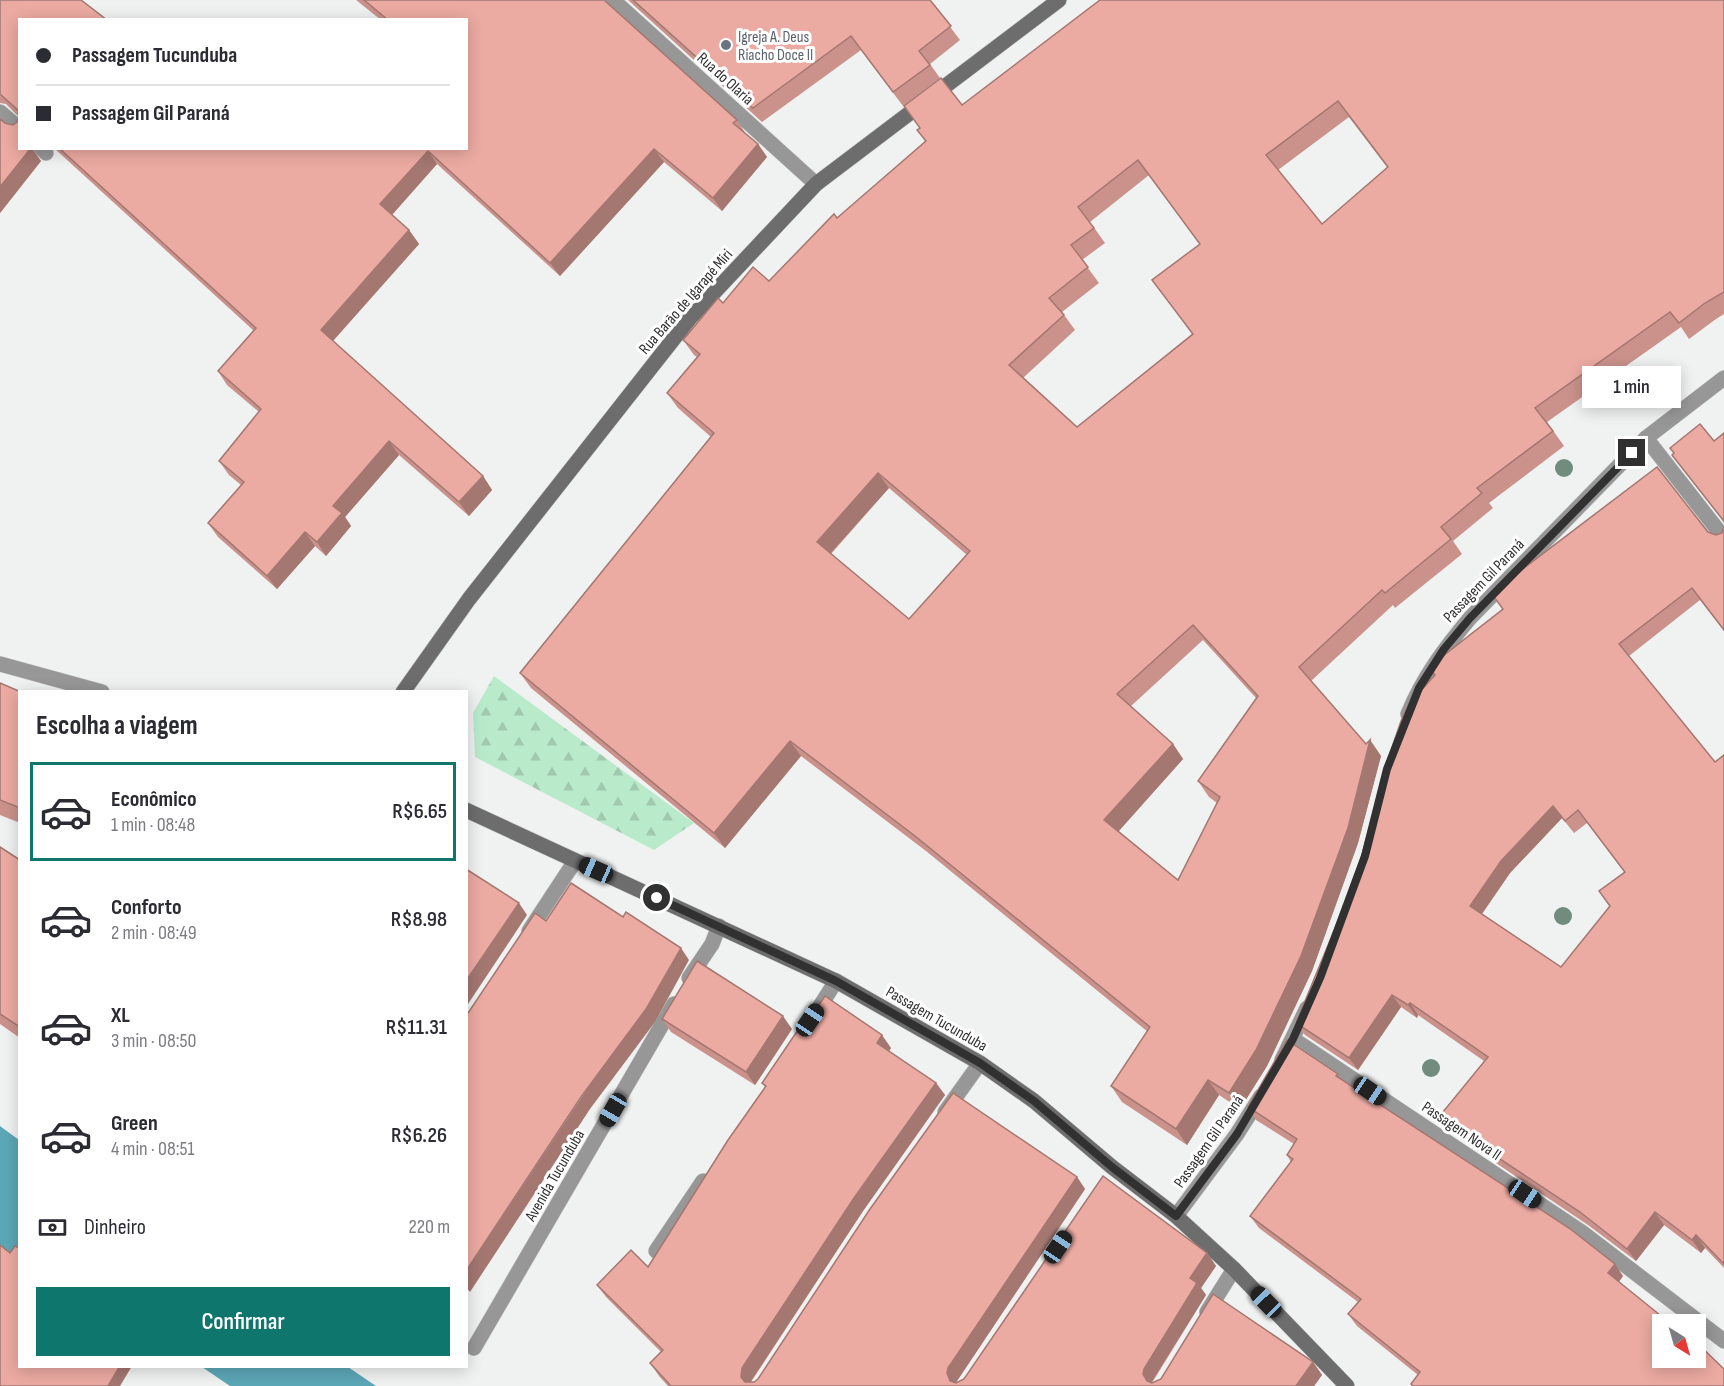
<!DOCTYPE html>
<html lang="pt">
<head>
<meta charset="utf-8">
<style>
	:root { --surface:#fff; --page:#f2f2f3; --text:#2b2b33; --muted:#7c7c81; --line:#e1e1e2; --accent:#0f766e }
	body { margin:0; font-family:"Sofia Sans Condensed",sans-serif; background:var(--page); color:var(--text); height:100vh; display:flex; flex-direction:column; font-size:22px; white-space:nowrap }
	* { box-sizing:border-box; margin:0 }
	p { font-size:20px; color:var(--muted) }
	.icon { flex:none; width:33px; height:33px; fill:none; stroke:currentColor; stroke-width:2; stroke-linecap:round; stroke-linejoin:round }
	.map { position:relative; flex:1; overflow:hidden }
	.sheet { position:absolute; left:18px; top:690px; width:450px; height:678px; display:flex; flex-direction:column; background:var(--surface); border-radius:0px; box-shadow:0 3px 15px #0003 }
	.sheet>* { flex:none }
	.top-card { position:absolute; left:18px; top:18px; width:450px; height:132px; border-radius:0px; box-shadow:0 3px 15px #0003; display:grid; align-content:center; height:132px; padding:0 18px; background:var(--surface) }
	.needle { width:39px; rotate:143deg }
	.fabs { position:absolute; left:1652px; top:1314px; display:grid; gap:12px }
	.fabs a { display:grid; place-items:center; width:54px; height:54px; border-radius:0px; background:var(--surface); box-shadow:0 3px 15px #0003; font-size:30px }
	.end { position:absolute; width:27px; height:27px; margin:-14px; border:8px solid #313131; background:#fff; box-shadow:0 0 0 3px #fff }
	.from { border-radius:50% }
	.bubble { position:absolute; height:42px; border-radius:0px; background:var(--surface); box-shadow:0 3px 15px #0003; font-size:20px; font-weight:600; line-height:42px; text-align:center }
	.car { position:absolute; width:18px; height:36px; margin:-18px -9px; border-radius:8px; box-shadow:0 0 4px 2px #0007; background:linear-gradient(#222 24%,#8ab4d8 0 40%,#222 0 76%,#8ab4d8 0 86%,#222 0) }
	.top-card b { display:flex; align-items:center; gap:21px; height:57px; font-size:22px }
	.top-card b+b { border-top:2px solid var(--line) }
	.top-card i { width:15px; height:15px; background:var(--text) }
	ul { padding:0; list-style:none }
	li { display:flex; align-items:center; gap:18px; height:99px; margin:0 12px 9px; padding:0 6px; border:3px solid transparent; border-radius:0px }
	li div { flex:1 }
	li b { display:block; font-size:22px }
	li em { font-style:normal; font-weight:600 }
	li.on { border-color:var(--accent) }
	li>.icon { width:54px; height:54px; stroke-width:1.5 }
	h2 { padding:0 18px; font-size:27px; line-height:72px }
	.pay { display:flex; align-items:center; gap:15px; height:66px; padding:0 18px; font-size:22px }
	.pay p { margin-inline-start:auto }
	.primary-button { display:flex; gap:12px; margin-top:auto; padding:12px 18px }
	.primary-button a { flex:1; height:69px; border-radius:0px; background:var(--accent); color:#fff; font-size:24px; font-weight:600; line-height:69px; text-align:center }
	.map>svg:first-child { display:block }
	.forest { fill:url(#forest-firs) }
	.water { fill:#5ca7b7 }
	.lines { fill:none; stroke-linecap:round; stroke-linejoin:round }
	.river { stroke:#5ca7b7; stroke-width:86 }
	.street-casing { stroke:#cecece; stroke-width:16 }
	.secondary-casing { stroke:#cecece; stroke-width:16 }
	.street { stroke:#989797; stroke-width:15 }
	.secondary { stroke:#6d6d6d; stroke-width:15 }
	.tree { fill:#718b7e }
	.wall { fill:#ca928b; fill-rule:evenodd }
	.shaded-wall { fill:#a47771 }
	.building { fill:#ebaaa2; stroke:#a47771; stroke-width:1.5; fill-rule:evenodd }
	.route { stroke:#313131; stroke-width:8 }
	.worship-dot { fill:#6b7280; stroke:#fff; stroke-width:2 }
	.labels { text-anchor:middle; stroke-width:6; stroke-linejoin:round; paint-order:stroke }
	.worship-label { font-size:16px; fill:#5b616d; stroke:#fff; text-anchor:start }
	.street-label { font-size:16px; fill:#313131; stroke:#fff }
</style>
</head>
<body>
<div class="map">
<svg width="1724" height="1386" viewBox="0 0 1724 1386">
	<defs>
		<pattern id="forest-firs" width="22" height="20" patternUnits="userSpaceOnUse" patternTransform="scale(1.5)"><rect width="22" height="20" fill="#b9eaca"/><path d="M5 1l3.5 6h-7zM16 11l3.5 6h-7z" fill="#a0c9ae"/></pattern>
	</defs>
	<rect width="100%" height="100%" fill="#f0f1f1"/>
	<!-- forest -->
	<path class="forest" d="M494 676 694 823 654 850 475 757 473 713Z"/>
	<!-- water -->
	<g class="water">
		<path d="M0 1126 19 1140V1237L0 1223Z"/>
		<path d="M202 1367H348L376 1386H230Z"/>
	</g>
	<g class="lines">
		<!-- river -->
		<path class="river" d="M0 1227 20 1239"/>
		<!-- street casing -->
		<g class="street-casing">
			<g id="street">
				<path d="M613 0 816 184"/>
				<path d="M0 112 20 129"/>
				<path d="M41 148 46 153"/>
				<path d="M1646 438 1724 538"/>
				<path d="M0 664 102 692"/>
				<path d="M1408 714C1423 677 1445 648 1470 618L1646 438 1724 378"/>
				<path d="M529 931 575 861"/>
				<path d="M689 978 712 944 719 926"/>
				<path d="M815 1014 836 981"/>
				<path d="M1293 1039 1583 1233 1724 1341"/>
				<path d="M1282 1060 1307 1008"/>
				<path d="M945 1112 980 1063"/>
				<path d="M1176 1216 1237 1134 1261 1096"/>
				<path d="M656 1251 703 1181"/>
				<path d="M1207 1312 1234 1269"/>
				<path d="M474 1348 674 1004"/>
			</g>
		</g>
		<!-- secondary casing -->
		<g class="secondary-casing">
			<g id="secondary">
				<path d="M403 692 469 599 690 318 816 184 1059 0"/>
				<path d="M466 810 836 981 980 1063 1034 1101 1112 1167 1176 1216 1234 1269 1347 1386"/>
			</g>
		</g>
		<!-- street -->
		<use href="#street" class="street"/>
		<!-- secondary -->
		<use href="#secondary" class="secondary"/>
	</g>
	<!-- trees -->
	<g class="tree">
		<circle cx="1564" cy="468" r="9"/>
		<circle cx="1563" cy="916" r="9"/>
		<circle cx="1431" cy="1068" r="9"/>
	</g>
	<!-- wall -->
	<g class="wall">
		<path d="M0 0H81L107 20H20V148H32L41 161 0 213V119L5 123 13 125 17 122 19 117 6 104 0 103Z"/>
		<path d="M356 0H604L737 120 746 134 758 144 767 157 722 211 664 162 560 276 437 164 392 215 409 230 419 244 333 341 483 476 492 490 469 516 399 455 345 517 351 526 326 556 315 546 277 589 218 537 208 523 241 485 229 475 219 461 259 412 227 385 218 371 254 331 54 148H466V20H381Z"/>
		<path d="M628 0H930L960 40 930 64 940 78 903 106 861 50 762 122Z"/>
		<path d="M1724 0V314L1716 319 1689 339 1681 327 1547 422 1564 446 1489 503 1493 508 1453 541 1462 554 1395 608 1393 605 1311 681 1366 744 1370 740 1381 756 1358 843 1312 971 1267 1066 1240 1109 1219 1095 1187 1145 1122 1102 1111 1086 1148 1032 926 851 801 756 725 848 531 688 520 673 711 437 678 408 667 393 697 357 694 355 683 340 723 303 769 281 837 218 925 141 917 130 920 128 904 106 962 105ZM1349 117 1387 167 1322 224 1278 170ZM1149 175 1200 245 1152 280 1192 334 1077 427 1023 378 1075 330 1062 312 1099 283 1082 260 1105 243 1090 222ZM889 488 967 555 909 619 831 554ZM1203 640 1256 698 1198 781 1209 797 1217 803 1178 880 1119 831 1183 759 1173 744 1131 706Z"/>
		<path d="M1714 441 1724 522 1672 455Z"/>
		<path d="M1724 527V631L1700 600 1629 656 1715 762 1724 755V1268L1705 1248 1701 1253 1664 1225 1636 1261 1588 1225 1447 1130 1438 1118 1484 1061 1418 1015 1417 1018 1401 1007 1358 1070 1305 1035 1296 1023 1356 877 1435 676 1429 667 1503 610 1491 593 1708 532 1716 535 1722 533ZM1562 818 1574 833 1587 823 1624 872 1599 891 1610 907 1561 967 1482 914 1510 873Z"/>
		<path d="M0 683 20 692V823L0 815Z"/>
		<path d="M0 847 20 860V1038L0 1024Z"/>
		<path d="M662 1019 792 1029 755 1085 671 1032Z"/>
		<path d="M803 1028 891 1048 889 1051 936 1083 945 1095 863 1211 751 1382H754L1077 1177 1085 1189 957 1381 956 1383 1207 1253 1216 1266 1201 1288 1206 1295 1152 1383 1313 1362 1322 1375 1314 1386H668L659 1376 650 1363 661 1352 606 1297 597 1285 648 1267 765 1087 762 1083Z"/>
		<path d="M1342 1080 1623 1276 1619 1282 1724 1386H1412L1411 1384 1418 1375 1357 1326 1348 1314 1358 1302 1259 1228 1250 1216 1291 1162 1287 1155 1294 1144 1256 1120 1248 1107Z"/>
	</g>
	<!-- shaded-wall -->
	<g class="shaded-wall">
		<path d="M758 144 767 157 722 211 713 198Z"/>
		<path d="M30 148 32 149 41 161 0 213V187Z"/>
		<path d="M654 149 664 162 560 276 550 263Z"/>
		<path d="M428 151 437 164 389 218 380 204Z"/>
		<path d="M409 230 419 244 331 343 321 330Z"/>
		<path d="M389 441 399 455 345 517 351 526 326 556 317 542 333 506Z"/>
		<path d="M878 473 889 488 827 557 817 542Z"/>
		<path d="M483 476 492 490 469 516 459 502Z"/>
		<path d="M305 532 315 546 277 589 267 576Z"/>
		<path d="M1370 740 1381 756 1358 843 1312 971 1267 1066 1240 1109 1229 1093Z"/>
		<path d="M790 741 801 756 725 848 714 833Z"/>
		<path d="M1173 744 1183 759 1115 835 1104 820Z"/>
		<path d="M1553 806 1562 818 1510 873 1479 918 1470 906 1501 861Z"/>
		<path d="M519 903 527 915 466 1007V981Z"/>
		<path d="M681 948 689 960 655 1022 590 1109 470 1292 466 1287V1271Z"/>
		<path d="M1392 995 1401 1007 1358 1070 1349 1058Z"/>
		<path d="M1410 1003 1418 1015 1417 1018 1408 1005Z"/>
		<path d="M783 1016 792 1029 755 1085 746 1072Z"/>
		<path d="M882 1035 891 1048 886 1055 877 1043Z"/>
		<path d="M1208 1080 1219 1095 1187 1145 1176 1129Z"/>
		<path d="M936 1083 945 1095 863 1211 751 1381 750 1386H747L741 1377 742 1368 854 1198Z"/>
		<path d="M1077 1177 1085 1189 957 1381 955 1386 950 1381 947 1373 948 1368Z"/>
		<path d="M1655 1212 1664 1225 1636 1261 1627 1249Z"/>
		<path d="M1696 1235 1705 1248 1701 1253 1692 1240Z"/>
		<path d="M1207 1253 1216 1266 1201 1288 1206 1295 1152 1381 1151 1386H1150L1143 1374 1144 1369 1190 1278Z"/>
		<path d="M1615 1264 1623 1276 1616 1285 1608 1273Z"/>
		<path d="M1313 1362 1322 1375 1314 1386H1296Z"/>
		<path d="M120 1366H132L120 1386H108Z"/>
	</g>
	<!-- building -->
	<g class="building">
		<path d="M0 0H81L107 20H20V112L0 94Z"/>
		<path d="M364 0H604L737 120 733 123 758 144 713 198 654 149 550 263 428 151 380 204 409 230 321 330 483 476 459 502 389 441 333 506 342 513 317 542 305 532 267 576 208 523 244 482 219 461 261 409 218 371 256 328 59 148H466V20H388Z"/>
		<path d="M633 0H930L951 26 919 51 930 65 893 92 851 36 753 108Z"/>
		<path d="M1100 0H1724V292L1705 303 1679 323 1670 312 1535 408 1553 431 1477 488 1482 493 1441 527 1451 539 1385 593 1382 590 1299 667 1366 744 1370 740 1348 828 1301 956 1256 1050 1229 1093 1208 1080 1176 1129 1111 1086 1150 1027 915 836 790 741 714 833 520 673 714 433 667 393 700 354 683 340 718 298 723 303 753 267 769 281 834 214 837 218 926 141 917 130 920 128 904 106 941 78 962 105ZM1338 101 1388 167 1322 224 1266 155ZM1138 160 1200 244 1152 280 1193 334 1077 427 1009 365 1064 315 1049 298 1088 267 1071 245 1094 228 1078 207ZM878 473 970 551 909 619 817 542ZM1193 625 1258 696 1198 781 1220 797 1178 880 1104 820 1173 744 1117 694Z"/>
		<path d="M20 114V148H31L0 187V119L5 123 13 125 17 122Z"/>
		<path d="M1700 424 1714 441 1724 433V522L1723 520 1672 455 1674 453 1670 448Z"/>
		<path d="M1657 467 1708 532 1716 535 1722 533 1724 527V630L1692 588 1619 644 1715 762 1724 755V1264L1696 1235 1692 1240 1655 1212 1627 1249 1580 1212 1438 1118 1488 1057 1410 1003 1408 1005 1392 995 1349 1058 1296 1023 1356 877 1387 762 1401 721 1409 704 1435 675 1429 667 1503 609 1491 593ZM1553 806 1565 821 1578 810 1625 872 1599 891 1610 906 1561 967 1470 906 1501 861Z"/>
		<path d="M0 683 21 692H20L19 698 20 808 0 800Z"/>
		<path d="M0 847 20 860V1027L0 1014Z"/>
		<path d="M466 869 519 903 466 981Z"/>
		<path d="M571 883 623 917 626 912 681 948 646 1009 581 1097 466 1271V1016L535 913 546 921Z"/>
		<path d="M697 961 783 1016 746 1072 662 1019Z"/>
		<path d="M825 996 882 1035 877 1043 936 1083 854 1198 742 1368 741 1377 745 1382H754L758 1379 870 1209 953 1093 1077 1177 948 1368 947 1373 950 1381 956 1383 964 1379 1103 1176 1207 1253 1190 1278 1197 1283 1144 1369 1143 1374 1147 1381 1152 1383 1161 1379 1213 1294 1313 1362 1296 1386H671L650 1363 663 1350 597 1285 631 1250 648 1267 728 1140 766 1086 762 1083 800 1027 803 1028Z"/>
		<path d="M1287 1040 1338 1074 1336 1076 1569 1228 1615 1264 1608 1273 1671 1324H1662V1358H1695V1341L1724 1369V1386H1413L1411 1384 1420 1372 1348 1314 1361 1299 1250 1216 1293 1159 1287 1155 1297 1139 1248 1107Z"/>
		<path d="M0 1245 10 1253 15 1246 20 1248V1366H120L108 1386H0Z"/>
	</g>
	<g class="lines">
		<!-- route -->
		<path class="route" d="M657 898 836 981 980 1063 1034 1101 1112 1167 1176 1216 1237 1134 1293 1039 1320 978 1365 856 1387 769 1419 688 1444 649 1470 618 1632 453"/>
	</g>
	<!-- markers -->
	<circle class="worship-dot" cx="726" cy="45" r="6"/>
	<g class="labels">
		<!-- worship labels -->
		<g class="worship-label">
			<text x="738" y="42">Igreja A. Deus<tspan x="738" dy="18">Riacho Doce II</tspan></text>
		</g>
		<!-- street labels -->
		<g class="street-label">
			<text transform="translate(726 78) rotate(42)" y="6">Rua do Olaria</text>
			<text transform="translate(685 301) rotate(-49)" y="6">Rua Barão de Igarapé Miri</text>
			<text transform="translate(1483 580) rotate(-46)" y="6">Passagem Gil Paraná</text>
			<text transform="translate(937 1018) rotate(30)" y="6">Passagem Tucunduba</text>
			<text transform="translate(1462 1130) rotate(34)" y="6">Passagem Nova II</text>
			<text transform="translate(1208 1141) rotate(-55)" y="6">Passagem Gil Paraná</text>
			<text transform="translate(554 1175) rotate(-60)" y="6">Avenida Tucunduba</text>
		</g>
	</g>
</svg>
<div class="fabs">
<a><svg class="needle" viewBox="-14 -14 28 28"><path d="M0-13l5 13h-10z" fill="#e53935"/><path d="M0 13l5-13h-10z" fill="#7c7c81"/></svg></a>
</div>
<i class="end from" style="left:657px;top:898px"></i>
<i class="end" style="left:1632px;top:453px"></i>
<div class="bubble" style="left:1582px;top:366px;width:99px">1 min</div>
<i class="car" style="left:596px;top:870px;rotate:294deg"></i>
<i class="car" style="left:810px;top:1020px;rotate:34deg"></i>
<i class="car" style="left:1370px;top:1091px;rotate:124deg"></i>
<i class="car" style="left:613px;top:1110px;rotate:210deg"></i>
<i class="car" style="left:1525px;top:1194px;rotate:124deg"></i>
<i class="car" style="left:1058px;top:1247px;rotate:34deg"></i>
<i class="car" style="left:1266px;top:1302px;rotate:316deg"></i>
<div class="top-card">
<b><i class="from"></i>Passagem Tucunduba</b>
<b><i></i>Passagem Gil Paraná</b>
</div>
<section class="sheet">
<h2>Escolha a viagem</h2>
<ul>
<li class="on"><svg class="icon" aria-label="car" viewBox="0 0 24 24"><path d="M5 17H2v-5l4-1 3-4h7l3 4 3 1v5h-3M9 17h6M6 11h13"/><circle cx="7" cy="17" r="2"/><circle cx="17" cy="17" r="2"/></svg><div><b>Econômico</b><p>1 min · 08:48</p></div><em>R$6.65</em></li>
<li><svg class="icon" aria-label="car" viewBox="0 0 24 24"><path d="M5 17H2v-5l4-1 3-4h7l3 4 3 1v5h-3M9 17h6M6 11h13"/><circle cx="7" cy="17" r="2"/><circle cx="17" cy="17" r="2"/></svg><div><b>Conforto</b><p>2 min · 08:49</p></div><em>R$8.98</em></li>
<li><svg class="icon" aria-label="car" viewBox="0 0 24 24"><path d="M5 17H2v-5l4-1 3-4h7l3 4 3 1v5h-3M9 17h6M6 11h13"/><circle cx="7" cy="17" r="2"/><circle cx="17" cy="17" r="2"/></svg><div><b>XL</b><p>3 min · 08:50</p></div><em>R$11.31</em></li>
<li><svg class="icon" aria-label="car" viewBox="0 0 24 24"><path d="M5 17H2v-5l4-1 3-4h7l3 4 3 1v5h-3M9 17h6M6 11h13"/><circle cx="7" cy="17" r="2"/><circle cx="17" cy="17" r="2"/></svg><div><b>Green</b><p>4 min · 08:51</p></div><em>R$6.26</em></li>
</ul>
<div class="pay"><svg class="icon" aria-label="cash" viewBox="0 0 24 24"><path d="M3 7h18v10H3z"/><circle cx="12" cy="12" r="2"/></svg>Dinheiro<p>220 m</p></div>
<div class="primary-button"><a>Confirmar</a></div>
</section>
</div>
</body>
</html>
